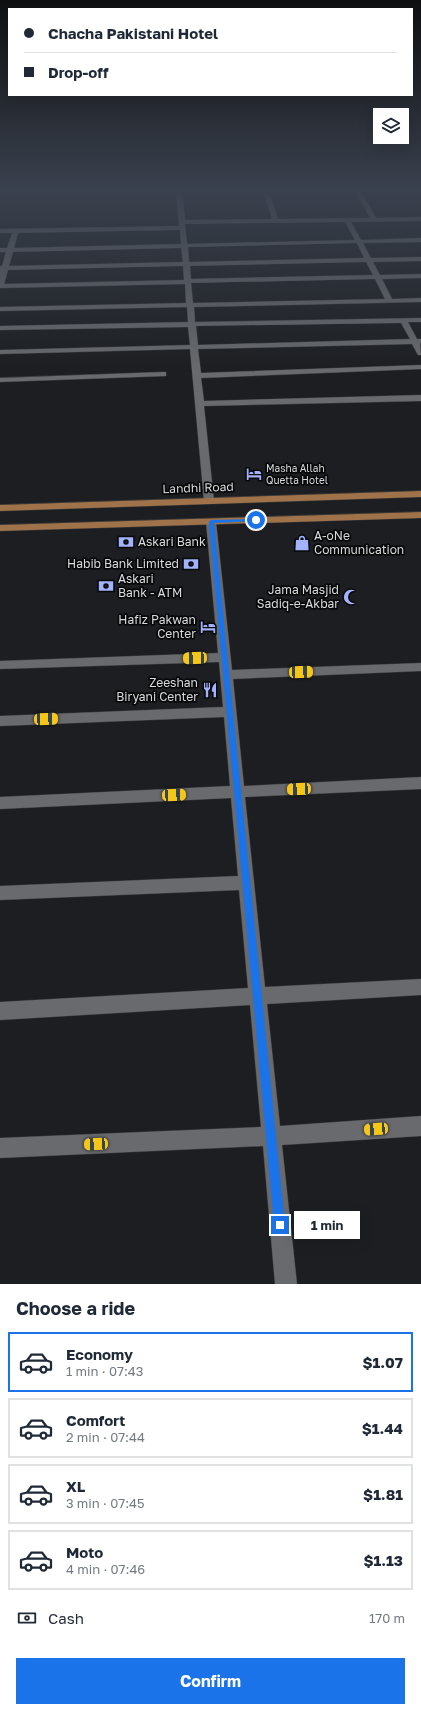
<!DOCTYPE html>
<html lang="en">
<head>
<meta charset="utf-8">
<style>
	:root { --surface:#fff; --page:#f6f6f7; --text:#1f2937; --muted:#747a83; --line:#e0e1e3; --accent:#1a73e8 }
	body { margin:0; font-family:"Golos Text",sans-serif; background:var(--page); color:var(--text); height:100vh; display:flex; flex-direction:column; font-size:15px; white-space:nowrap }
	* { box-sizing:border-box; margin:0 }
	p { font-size:13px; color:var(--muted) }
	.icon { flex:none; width:22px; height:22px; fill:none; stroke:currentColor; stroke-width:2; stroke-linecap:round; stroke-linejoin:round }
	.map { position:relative; height:1284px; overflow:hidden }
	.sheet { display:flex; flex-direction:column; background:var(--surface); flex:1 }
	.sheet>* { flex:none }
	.top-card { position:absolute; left:8px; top:8px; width:405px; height:88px; border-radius:0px; box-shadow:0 4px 16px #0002; display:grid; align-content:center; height:88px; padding:0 16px; background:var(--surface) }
	.buttons { position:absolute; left:373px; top:108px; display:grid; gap:8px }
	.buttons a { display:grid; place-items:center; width:36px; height:36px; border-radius:0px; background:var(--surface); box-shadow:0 4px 16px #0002; font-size:20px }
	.end { position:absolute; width:18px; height:18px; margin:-9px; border:5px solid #1a73e8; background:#fff; box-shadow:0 0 0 2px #fff }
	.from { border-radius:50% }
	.bubble { position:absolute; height:28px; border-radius:0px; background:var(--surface); box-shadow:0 4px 16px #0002; font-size:13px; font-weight:700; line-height:28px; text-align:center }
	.car { position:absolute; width:12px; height:24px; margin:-12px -6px; border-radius:5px; box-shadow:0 0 3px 1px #0007; background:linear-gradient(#f5c518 24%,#345 0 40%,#f5c518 0 76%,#345 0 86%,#f5c518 0) }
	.top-card b { display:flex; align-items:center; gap:14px; height:38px; font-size:15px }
	.top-card b+b { border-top:1px solid var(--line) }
	.top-card i { width:10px; height:10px; background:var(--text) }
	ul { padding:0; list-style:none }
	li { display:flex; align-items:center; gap:12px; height:60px; margin:0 8px 6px; padding:0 8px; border:2px solid var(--line); border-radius:0px }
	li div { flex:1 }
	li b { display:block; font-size:15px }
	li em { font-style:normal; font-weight:700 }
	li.on { border-color:var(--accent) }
	li>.icon { width:36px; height:36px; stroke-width:1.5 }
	h2 { padding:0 16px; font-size:18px; line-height:48px }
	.pay { display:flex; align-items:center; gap:10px; height:44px; padding:0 16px; font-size:15px }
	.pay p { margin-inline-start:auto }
	.button { display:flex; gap:8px; margin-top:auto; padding:8px 16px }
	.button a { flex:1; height:46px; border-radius:0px; background:var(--accent); color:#fff; font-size:16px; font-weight:700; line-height:46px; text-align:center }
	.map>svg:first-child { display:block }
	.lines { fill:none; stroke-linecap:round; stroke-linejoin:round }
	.minor-casing { stroke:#393a3c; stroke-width:1 }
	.major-casing { stroke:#393a3c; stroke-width:1 }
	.minor { fill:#686a6d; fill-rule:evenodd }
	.major { fill:#9f7249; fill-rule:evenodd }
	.route { fill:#1a73e8 }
	.labels { text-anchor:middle; stroke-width:3.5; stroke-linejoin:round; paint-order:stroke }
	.far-poi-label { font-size:10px; fill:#d8dadc; stroke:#070809; text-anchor:start }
	.street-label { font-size:12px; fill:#d8dadc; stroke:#070809 }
	.poi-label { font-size:12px; fill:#d8dadc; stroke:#070809; text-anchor:end }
</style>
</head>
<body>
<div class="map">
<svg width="421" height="1284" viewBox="0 0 421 1284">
	<rect width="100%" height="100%" fill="#1c1e21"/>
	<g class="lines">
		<!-- minor casing -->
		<g class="minor-casing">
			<g id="minor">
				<path d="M176 191H182L185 220 272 219 263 191H269L278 219 370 218 355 191H361L376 218 421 217V221L351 222 361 240 421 238V242L363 243 371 258 421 257V261L373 262 380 275 421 274V278L382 279 392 299 421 298V302L194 307 195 322 421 318V322H408L417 339H421V343H420L421 355H418L412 344 198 349 201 373 421 365V369L201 378 204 401 421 395V401L204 406 214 501 209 504 204 501 190 349 0 354V350L190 345 188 327 0 330V326L188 322 187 307 0 311V307L186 303 185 284 0 288V266H2L6 252H0V248H7L12 233H0V229L179 226ZM345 222 355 240 187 244 185 224ZM180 230 181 244 14 248 18 233ZM357 243 364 258 189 262 188 247ZM181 248 183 262 9 266 13 252ZM366 262 373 275 191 279 190 266ZM183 266 184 280 4 284 8 270ZM375 279 385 299 193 303 191 283ZM401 323 410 339 198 345 196 326Z"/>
				<path d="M163 372H166V376L0 382V378Z"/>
				<path d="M211 519 216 522 232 670 421 663V671L233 679 244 786 421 777V789L245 797 265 987 421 979V995L267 1004 280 1126 421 1116V1136L282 1145 297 1284H275L263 1146 0 1158V1138L261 1127 250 1005 0 1020V1002L248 988 239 890 0 900V886L238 876 231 798 0 809V797L230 786 224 717 0 726V716L223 707 219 662 0 669V661L218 653 206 522Z"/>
			</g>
		</g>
		<!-- major casing -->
		<g class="major-casing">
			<g id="major">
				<path d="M421 491V497L0 511V505Z"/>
				<path d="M421 512V518L0 531V525Z"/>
			</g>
		</g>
		<!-- minor -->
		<use href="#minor" class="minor"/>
		<!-- major -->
		<use href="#major" class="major"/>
	</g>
	<!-- sky -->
	<linearGradient id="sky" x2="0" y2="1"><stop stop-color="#0f1012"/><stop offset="0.51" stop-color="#3a414e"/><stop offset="1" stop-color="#3a414e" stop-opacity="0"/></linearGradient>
	<rect width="421" height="371" fill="url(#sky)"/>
	<!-- route -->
	<path class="route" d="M256 519H258V521L214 523 285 1225 284 1229 280 1230 276 1229 274 1225 209 522 211 520Z"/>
	<!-- icons -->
	<defs>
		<g id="hotel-bare" transform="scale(1.2)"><path d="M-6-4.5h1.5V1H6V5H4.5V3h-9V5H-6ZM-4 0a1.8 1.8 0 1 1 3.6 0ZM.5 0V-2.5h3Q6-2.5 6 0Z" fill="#a3b2fd" stroke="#070809" stroke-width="2.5" paint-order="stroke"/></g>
		<g id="bank-bare" transform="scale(1.2)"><path d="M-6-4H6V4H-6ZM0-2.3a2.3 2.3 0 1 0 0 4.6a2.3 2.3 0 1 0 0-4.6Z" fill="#a3b2fd" stroke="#070809" stroke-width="2.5" paint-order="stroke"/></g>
		<g id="shop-bare" transform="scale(1.2)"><path d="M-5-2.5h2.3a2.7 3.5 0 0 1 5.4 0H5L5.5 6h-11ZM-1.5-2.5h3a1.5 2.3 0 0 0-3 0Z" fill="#a3b2fd" stroke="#070809" stroke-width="2.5" paint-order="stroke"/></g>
		<g id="mosque-bare" transform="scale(1.2)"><path d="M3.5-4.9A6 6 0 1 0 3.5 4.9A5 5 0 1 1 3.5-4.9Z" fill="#a3b2fd" stroke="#070809" stroke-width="2.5" paint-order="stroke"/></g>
		<g id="restaurant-bare" transform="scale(1.2)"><path d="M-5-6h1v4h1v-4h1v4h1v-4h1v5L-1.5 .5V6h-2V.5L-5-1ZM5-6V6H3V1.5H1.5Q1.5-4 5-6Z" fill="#a3b2fd" stroke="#070809" stroke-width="2.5" paint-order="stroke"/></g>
	</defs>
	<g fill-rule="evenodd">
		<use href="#hotel-bare" x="254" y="474"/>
		<use href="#bank-bare" x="126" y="542"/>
		<use href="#shop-bare" x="302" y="543"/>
		<use href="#bank-bare" x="191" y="564"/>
		<use href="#bank-bare" x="106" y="586"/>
		<use href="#mosque-bare" x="351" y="597"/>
		<use href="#hotel-bare" x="208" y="627"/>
		<use href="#restaurant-bare" x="210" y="690"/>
	</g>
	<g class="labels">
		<!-- far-poi labels -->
		<g class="far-poi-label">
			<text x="266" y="472">Masha Allah<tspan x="266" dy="12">Quetta Hotel</tspan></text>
		</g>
		<!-- street labels -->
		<g class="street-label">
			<text transform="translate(198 488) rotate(-2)" y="4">Landhi Road</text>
		</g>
		<!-- poi labels -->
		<g class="poi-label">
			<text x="314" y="540" text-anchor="start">A-oNe<tspan x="314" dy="14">Communication</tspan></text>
			<text x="138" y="546" text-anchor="start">Askari Bank</text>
			<text x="179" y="568">Habib Bank Limited</text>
			<text x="118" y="583" text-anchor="start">Askari<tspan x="118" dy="14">Bank - ATM</tspan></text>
			<text x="339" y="594">Jama Masjid<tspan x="339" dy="14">Sadiq-e-Akbar</tspan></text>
			<text x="196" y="624">Hafiz Pakwan<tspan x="196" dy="14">Center</tspan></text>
			<text x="198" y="687">Zeeshan<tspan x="198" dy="14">Biryani Center</tspan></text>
		</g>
	</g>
</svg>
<div class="buttons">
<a><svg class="icon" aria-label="layers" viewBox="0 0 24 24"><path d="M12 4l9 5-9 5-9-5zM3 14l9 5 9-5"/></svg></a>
</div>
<i class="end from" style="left:256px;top:520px"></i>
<i class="end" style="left:280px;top:1225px"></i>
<div class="bubble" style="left:294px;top:1211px;width:66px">1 min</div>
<i class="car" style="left:195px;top:658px;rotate:268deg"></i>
<i class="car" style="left:301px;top:672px;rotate:88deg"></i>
<i class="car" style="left:46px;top:719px;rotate:88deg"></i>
<i class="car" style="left:299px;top:789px;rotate:267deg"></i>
<i class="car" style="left:174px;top:795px;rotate:87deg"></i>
<i class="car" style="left:376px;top:1129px;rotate:266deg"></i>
<i class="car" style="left:96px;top:1144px;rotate:267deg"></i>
<div class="top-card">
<b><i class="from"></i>Chacha Pakistani Hotel</b>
<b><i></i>Drop-off</b>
</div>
</div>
<section class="sheet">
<h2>Choose a ride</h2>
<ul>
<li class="on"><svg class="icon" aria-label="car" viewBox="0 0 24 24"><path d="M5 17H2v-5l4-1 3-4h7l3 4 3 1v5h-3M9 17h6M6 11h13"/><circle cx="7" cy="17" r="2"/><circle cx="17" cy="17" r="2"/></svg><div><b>Economy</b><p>1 min · 07:43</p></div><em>$1.07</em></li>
<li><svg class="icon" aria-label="car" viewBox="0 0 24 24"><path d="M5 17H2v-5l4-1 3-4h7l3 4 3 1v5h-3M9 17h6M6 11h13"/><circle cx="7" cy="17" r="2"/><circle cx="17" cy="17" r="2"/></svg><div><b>Comfort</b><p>2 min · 07:44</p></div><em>$1.44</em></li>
<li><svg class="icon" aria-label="car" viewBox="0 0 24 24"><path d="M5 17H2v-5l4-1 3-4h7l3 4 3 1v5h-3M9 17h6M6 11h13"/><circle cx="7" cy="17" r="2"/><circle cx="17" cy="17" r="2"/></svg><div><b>XL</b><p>3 min · 07:45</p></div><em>$1.81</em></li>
<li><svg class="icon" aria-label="car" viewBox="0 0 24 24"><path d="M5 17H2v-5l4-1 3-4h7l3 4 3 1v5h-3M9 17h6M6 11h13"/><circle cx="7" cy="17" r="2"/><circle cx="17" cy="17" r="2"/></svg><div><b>Moto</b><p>4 min · 07:46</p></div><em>$1.13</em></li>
</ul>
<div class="pay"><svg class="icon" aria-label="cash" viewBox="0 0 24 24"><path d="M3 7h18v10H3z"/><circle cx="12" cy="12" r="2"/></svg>Cash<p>170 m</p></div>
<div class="button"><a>Confirm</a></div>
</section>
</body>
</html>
